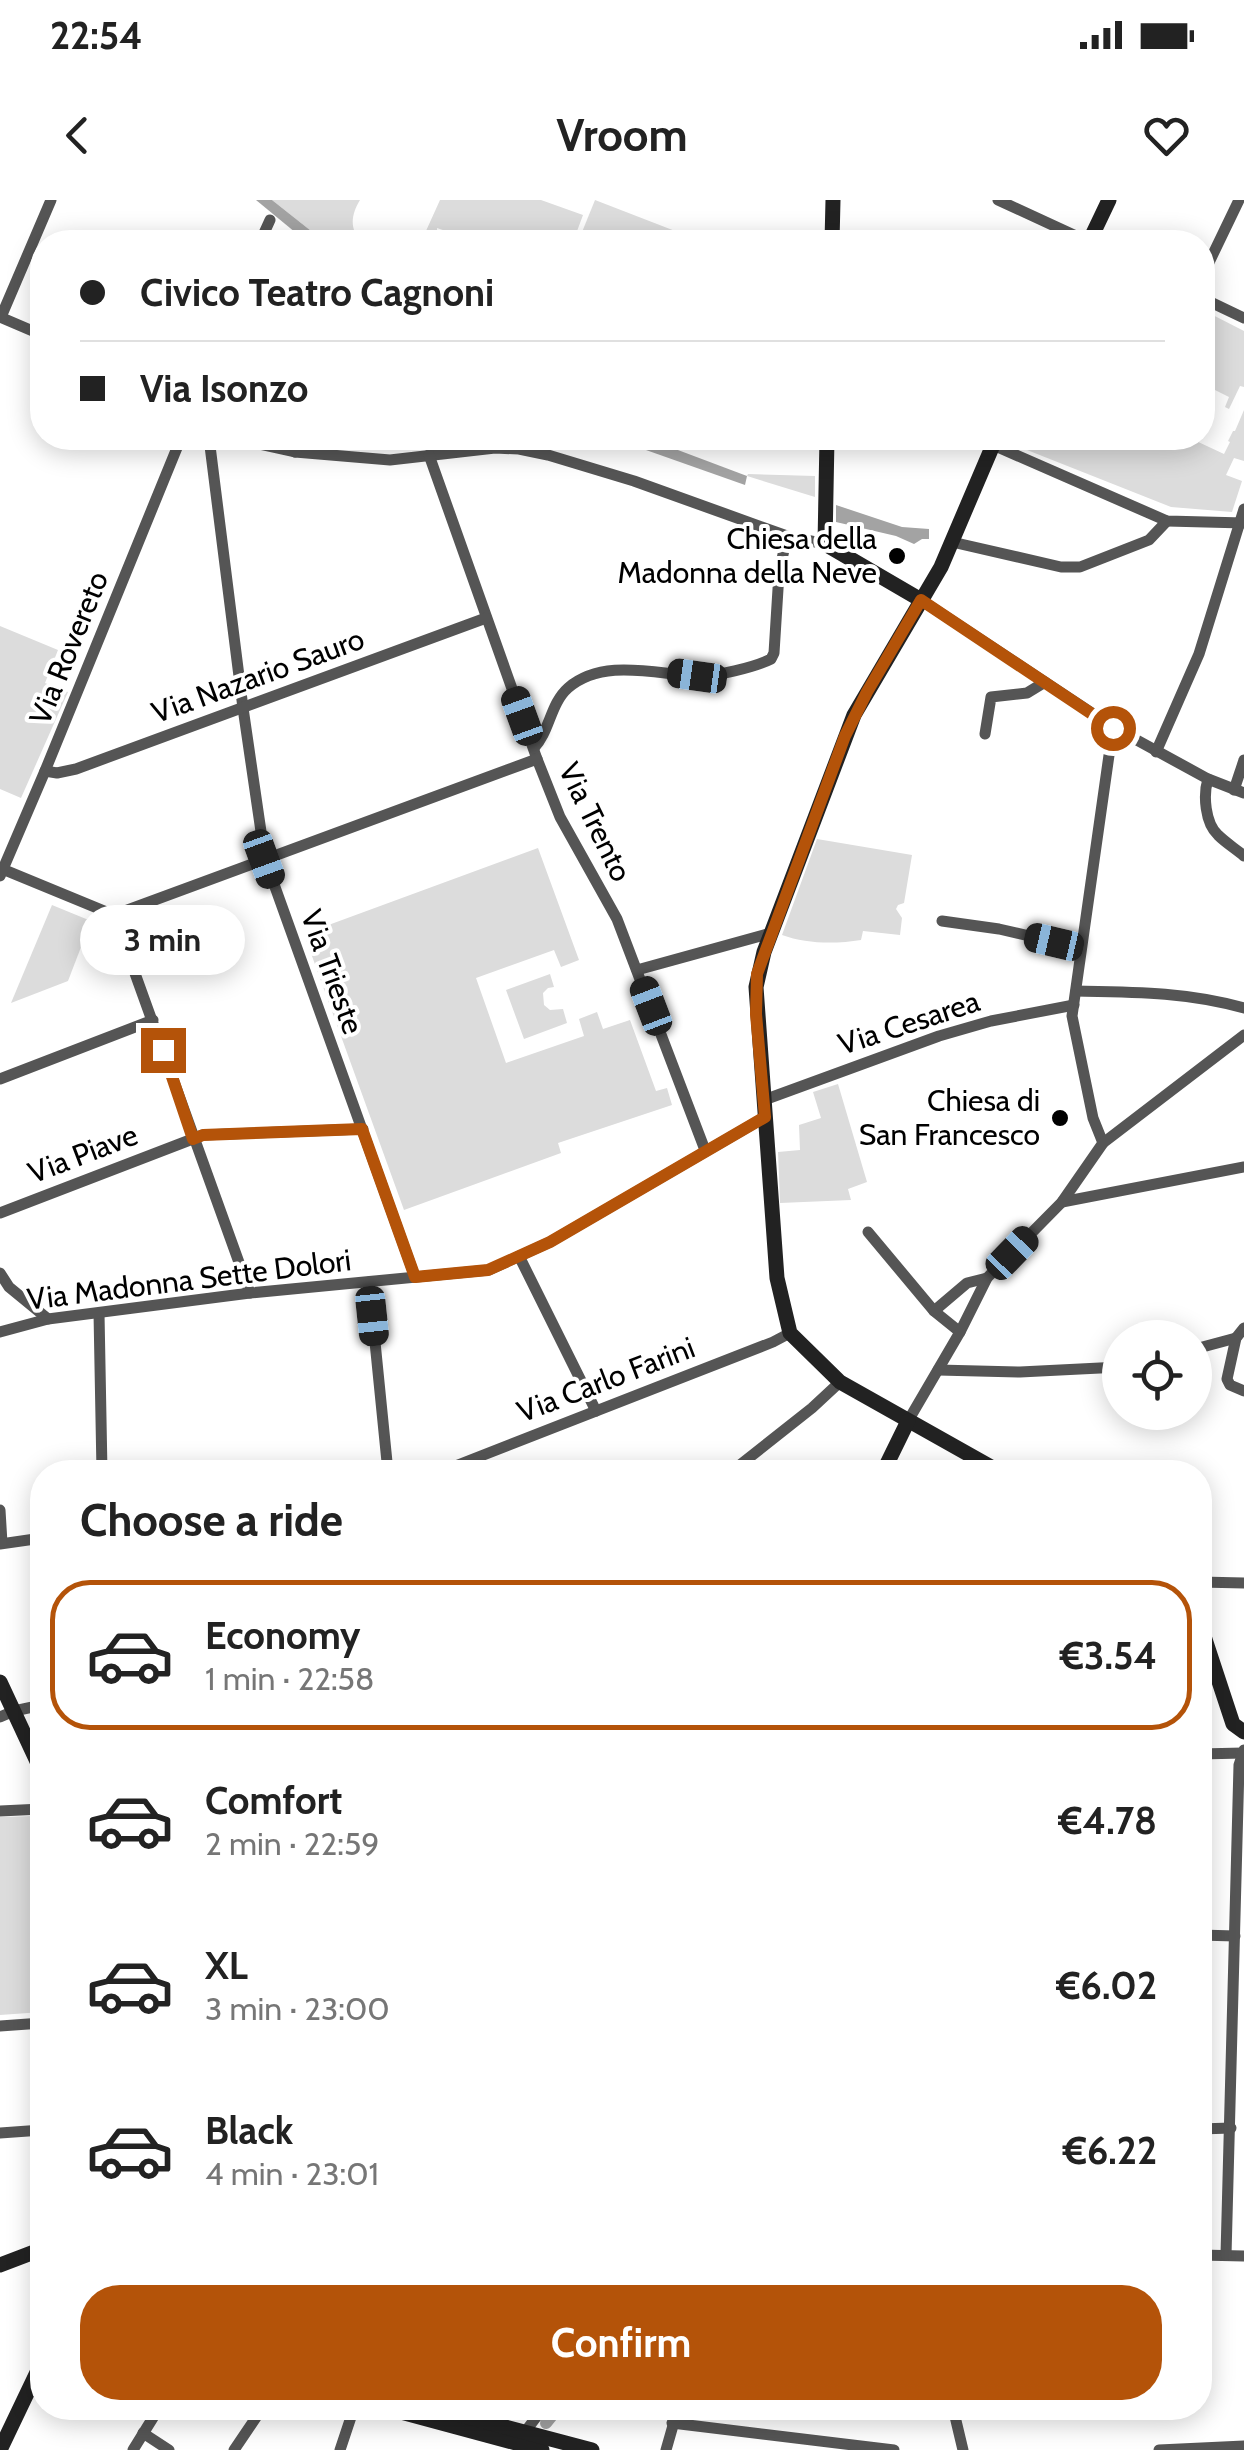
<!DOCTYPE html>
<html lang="en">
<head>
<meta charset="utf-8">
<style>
	:root { --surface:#fff; --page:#f6f6f6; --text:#222; --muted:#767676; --line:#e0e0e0; --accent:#b45309 }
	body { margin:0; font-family:Cabin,sans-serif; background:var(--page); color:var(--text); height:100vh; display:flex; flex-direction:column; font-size:38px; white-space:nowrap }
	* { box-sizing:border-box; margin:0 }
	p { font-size:32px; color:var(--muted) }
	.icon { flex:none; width:55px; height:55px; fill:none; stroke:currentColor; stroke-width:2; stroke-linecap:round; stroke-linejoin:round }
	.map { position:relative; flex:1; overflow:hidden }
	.side { position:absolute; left:30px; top:1260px; width:1182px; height:960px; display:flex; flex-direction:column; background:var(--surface); border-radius:40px; box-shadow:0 5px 25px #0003 }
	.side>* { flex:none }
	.top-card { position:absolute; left:30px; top:30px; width:1185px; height:220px; border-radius:40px; box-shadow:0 5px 25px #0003; display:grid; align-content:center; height:220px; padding:0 50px; background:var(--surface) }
	.fabs { position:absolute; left:1102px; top:1120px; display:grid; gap:20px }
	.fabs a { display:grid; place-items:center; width:110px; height:110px; border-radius:50%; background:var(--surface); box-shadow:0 5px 25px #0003; font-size:50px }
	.end { position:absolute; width:45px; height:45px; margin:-22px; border:12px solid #b45309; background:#fff; box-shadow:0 0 0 5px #fff }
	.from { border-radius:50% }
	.bubble { position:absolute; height:70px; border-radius:35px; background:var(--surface); box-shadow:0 5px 25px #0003; font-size:32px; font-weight:700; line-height:70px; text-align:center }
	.car { position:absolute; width:30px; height:60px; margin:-30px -15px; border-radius:12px; box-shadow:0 0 8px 2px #0007; background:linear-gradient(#222 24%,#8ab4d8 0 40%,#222 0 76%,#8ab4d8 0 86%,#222 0) }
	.top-card b { display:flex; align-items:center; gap:35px; height:95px; font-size:38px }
	.top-card b+b { border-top:2px solid var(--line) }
	.top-card i { width:25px; height:25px; background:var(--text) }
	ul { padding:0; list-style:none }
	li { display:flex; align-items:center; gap:30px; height:150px; margin:0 20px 15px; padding:0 30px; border:5px solid transparent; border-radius:40px }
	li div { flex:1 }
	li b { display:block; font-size:38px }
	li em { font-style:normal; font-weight:700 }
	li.current { border-color:var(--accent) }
	li>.icon { width:90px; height:90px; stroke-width:1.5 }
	h2 { padding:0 50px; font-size:45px; line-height:120px }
	.primary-button { display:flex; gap:20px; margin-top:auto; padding:20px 50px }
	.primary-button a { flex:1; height:115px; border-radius:40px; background:var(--accent); color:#fff; font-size:40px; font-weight:700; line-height:115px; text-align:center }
	.status { display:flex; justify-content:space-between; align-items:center; height:70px; padding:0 50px; background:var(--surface); direction:ltr }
	.status svg { height:28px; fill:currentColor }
	header { display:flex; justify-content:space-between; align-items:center; height:130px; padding:0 50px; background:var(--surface); font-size:45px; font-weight:700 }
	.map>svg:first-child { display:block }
	.green { fill:#dcdcdc }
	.water { fill:#a3a3a3 }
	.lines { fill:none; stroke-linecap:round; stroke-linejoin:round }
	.canal { stroke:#a3a3a3; stroke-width:12 }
	.street { stroke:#555; stroke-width:11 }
	.secondary { stroke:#222; stroke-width:15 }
	.route { stroke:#b45309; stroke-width:12 }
	.poi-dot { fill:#000; stroke:#fff; stroke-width:4 }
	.labels { text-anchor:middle; stroke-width:8; stroke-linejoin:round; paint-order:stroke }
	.poi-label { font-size:30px; fill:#000; stroke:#fff; text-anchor:end }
	.street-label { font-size:30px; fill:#000; stroke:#fff }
</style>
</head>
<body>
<div class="status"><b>22:54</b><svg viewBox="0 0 49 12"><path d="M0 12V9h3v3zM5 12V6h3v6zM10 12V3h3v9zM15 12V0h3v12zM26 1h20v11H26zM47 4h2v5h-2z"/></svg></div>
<header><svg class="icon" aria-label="back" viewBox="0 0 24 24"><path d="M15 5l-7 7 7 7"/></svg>Vroom<svg class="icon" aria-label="heart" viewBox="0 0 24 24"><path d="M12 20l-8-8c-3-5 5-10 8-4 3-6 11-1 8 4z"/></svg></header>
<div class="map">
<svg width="1244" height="2250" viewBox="0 0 1244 2250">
	<rect width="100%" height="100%" fill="#fff"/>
	<!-- green -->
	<g class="green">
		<path d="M272 0H360C351 15 349 29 362 42H325Z"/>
		<path d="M440 0H541L583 15 573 42H477L437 28V30L467 42H421Z"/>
		<path d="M595 0 688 36 685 42H578Z"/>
		<path d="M1203 110 1244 131V187L1240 186 1229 209 1225 207 1229 197 1205 185 1212 172 1203 167Z"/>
		<path d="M1244 210V261L1234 258 1226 275 1242 281 1232 312 1171 307 1022 248 1027 238H1195L1194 240 1224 254 1230 242 1228 241 1233 231H1235Z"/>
		<path d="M748 274 815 276V297L747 276Z"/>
		<path d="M0 426 58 450 45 483 68 492 21 598 0 589Z"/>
		<path d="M817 639 912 655 904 703 898 705 896 709 902 718 900 735 863 731 861 740C836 744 806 744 782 735Z"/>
		<path d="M538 648 579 760 561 767 554 750 476 778 506 863 584 836 579 819 597 812 603 829 630 820 656 891 667 888 672 905 558 943 561 953 404 1010 304 734Z"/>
		<path d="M52 705 91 721 68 781 11 803Z"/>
		<path d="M550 774 554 787 548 788 543 793 544 805 550 810 563 809 567 823 524 839 506 790Z"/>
		<path d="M838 884 867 982 848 989 851 1000 780 1003 778 952 800 950 799 925 821 918 813 892Z"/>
		<path d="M33 1616 35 1649H42V1812L0 1815V1617Z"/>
	</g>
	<!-- water -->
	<g class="water">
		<path d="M256 0H272L325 42H307Z"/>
		<path d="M612 238H646L747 276 745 285Z"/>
		<path d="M836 305 902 327 929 329V339H922L914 344 896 336 836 322Z"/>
	</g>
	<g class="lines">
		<!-- canal -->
		<path class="canal" d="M546 2223 558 2208"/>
		<!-- street -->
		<g class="street">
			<path d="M998 0 1089 42"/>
			<path d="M260 42 270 20"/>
			<path d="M1202 77 1239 0"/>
			<path d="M1202 98 1244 118"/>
			<path d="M0 117 42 135"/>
			<path d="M1 117 51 0"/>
			<path d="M209 238 243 508 265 659 415 1077"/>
			<path d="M232 238 295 252 390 260 495 248 519 249 548 255 634 281 787 336 825 344"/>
			<path d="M993 245 1167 321 1244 323"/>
			<path d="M295 252 302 238"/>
			<path d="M429 255 537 559 560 617 617 719 705 950"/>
			<path d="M952 342 1061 367H1080L1149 340 1167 321"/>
			<path d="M921 400 1113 527 1208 579 1244 593"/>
			<path d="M985 534 991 497 1027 493 1045 482"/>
			<path d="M534 548C550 531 550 504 568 488 603 458 655 474 696 476 715 477 755 467 771 459L774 453 779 373 787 336"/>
			<path d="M1156 552 1199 454 1244 309"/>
			<path d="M45 571 57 573 76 569 486 418"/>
			<path d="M1208 579C1203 595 1205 623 1218 635 1226 643 1236 649 1244 656"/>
			<path d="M1234 590 1244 560"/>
			<path d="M0 668 114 715 537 559"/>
			<path d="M0 676 45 571 181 238"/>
			<path d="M114 715 250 1093"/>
			<path d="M942 721 999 729 1081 748"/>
			<path d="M637 770 771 733"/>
			<path d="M1076 791C1135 792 1187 792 1244 808"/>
			<path d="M0 879 153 820"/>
			<path d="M764 900 939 836 991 821 1074 805"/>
			<path d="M1103 943 1093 918 1072 816 1113 527"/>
			<path d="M1062 1002 1244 967"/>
			<path d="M0 1013 203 935 363 929"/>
			<path d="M868 1032 934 1111 960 1132"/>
			<path d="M519 1056 596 1211"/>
			<path d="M0 1073 9 1087 48 1119"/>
			<path d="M369 1082 388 1272"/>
			<path d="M934 1111 967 1083 987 1078"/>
			<path d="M99 1113 102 1272"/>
			<path d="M1244 1128 1236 1138 1227 1179 1230 1185 1244 1191"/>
			<path d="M0 1132 48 1119 250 1093 489 1070 550 1042 765 917"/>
			<path d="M1195 1149 1236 1138"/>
			<path d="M938 1170 1020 1172 1120 1167"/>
			<path d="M908 1221 960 1132 987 1078 1062 1002 1103 943 1244 835"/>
			<path d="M440 1272 773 1142 790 1133"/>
			<path d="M731 1272 812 1208 840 1182"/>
			<path d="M0 1310 2 1343"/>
			<path d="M0 1344 42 1338"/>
			<path d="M1200 1382 1244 1383"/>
			<path d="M0 1517 14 1511 42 1505"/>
			<path d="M1200 1554 1243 1553"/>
			<path d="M0 1611 42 1609"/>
			<path d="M1200 1735 1235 1736"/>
			<path d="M0 1826 42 1823"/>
			<path d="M1200 1929 1231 1928"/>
			<path d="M0 1933 42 1930"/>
			<path d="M1200 2055 1244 2056"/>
			<path d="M1226 2055 1239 1565 1244 1550"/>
			<path d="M953 2208 963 2250"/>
			<path d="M672 2223 894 2250"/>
			<path d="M143 2233 169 2250"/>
			<path d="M522 2236 543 2208"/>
			<path d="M133 2250 159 2208"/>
			<path d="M234 2250 257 2216 259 2208"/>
			<path d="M340 2250 354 2208"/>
			<path d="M666 2250 678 2208"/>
			<path d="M1159 2250 1244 2246"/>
		</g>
		<!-- secondary -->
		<g class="secondary">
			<path d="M832 42 833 0"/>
			<path d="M1089 42 1109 0"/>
			<path d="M827 238 825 344 921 400"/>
			<path d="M996 238 941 367 854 515 764 752 756 787 777 1078 790 1133 840 1182 1000 1272"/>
			<path d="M883 1272 908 1221"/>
			<path d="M1200 1424 1233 1524 1244 1532"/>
			<path d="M0 1482 42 1572"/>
			<path d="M0 2065 42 2049"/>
			<path d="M386 2208 542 2250"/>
			<path d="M434 2208 592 2250"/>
			<path d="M0 2250 42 2162"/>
		</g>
	</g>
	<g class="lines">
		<!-- route -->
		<path class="route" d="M163 850 193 939 203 935 362 929 415 1077 488 1070 550 1042 765 917 756 814 757 774 845 536 867 492 921 400 1113 528"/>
	</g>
	<!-- markers -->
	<g class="poi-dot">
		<circle cx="897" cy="356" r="10"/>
		<circle cx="1060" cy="918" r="10"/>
	</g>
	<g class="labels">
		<!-- poi labels -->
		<g class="poi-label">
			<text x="877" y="349">Chiesa della<tspan x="877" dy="34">Madonna della Neve</tspan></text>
			<text x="1040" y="911">Chiesa di<tspan x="1040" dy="34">San Francesco</tspan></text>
		</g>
		<!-- street labels -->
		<g class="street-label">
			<text transform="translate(69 448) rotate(-68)" y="10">Via Rovereto</text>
			<text transform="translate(258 476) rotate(-20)" y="10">Via Nazario Sauro</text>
			<text transform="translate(595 622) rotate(64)" y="10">Via Trento</text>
			<text transform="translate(332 772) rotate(70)" y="10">Via Trieste</text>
			<text transform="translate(909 823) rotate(-18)" y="10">Via Cesarea</text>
			<text transform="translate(83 954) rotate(-21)" y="10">Via Piave</text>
			<text transform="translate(189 1080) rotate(-7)" y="10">Via Madonna Sette Dolori</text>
			<text transform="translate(606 1180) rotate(-21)" y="10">Via Carlo Farini</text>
		</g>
	</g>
</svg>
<div class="fabs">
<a><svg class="icon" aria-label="locate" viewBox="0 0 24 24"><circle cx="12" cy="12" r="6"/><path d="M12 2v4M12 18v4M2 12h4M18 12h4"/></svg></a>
</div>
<i class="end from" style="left:1113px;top:528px"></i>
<i class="end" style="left:163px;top:850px"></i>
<div class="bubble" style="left:80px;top:705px;width:165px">3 min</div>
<i class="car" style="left:697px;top:476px;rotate:278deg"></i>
<i class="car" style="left:522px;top:516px;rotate:340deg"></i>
<i class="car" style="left:264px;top:659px;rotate:160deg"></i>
<i class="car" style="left:1054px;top:742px;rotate:283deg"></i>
<i class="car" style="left:651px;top:806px;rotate:339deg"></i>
<i class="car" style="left:1012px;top:1053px;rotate:44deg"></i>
<i class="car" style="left:372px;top:1116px;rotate:174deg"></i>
<div class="top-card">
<b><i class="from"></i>Civico Teatro Cagnoni</b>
<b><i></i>Via Isonzo</b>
</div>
<section class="side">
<h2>Choose a ride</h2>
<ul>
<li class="current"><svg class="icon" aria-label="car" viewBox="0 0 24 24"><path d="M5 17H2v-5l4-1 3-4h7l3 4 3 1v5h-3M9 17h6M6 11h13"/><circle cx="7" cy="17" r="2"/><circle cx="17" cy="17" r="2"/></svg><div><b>Economy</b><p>1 min · 22:58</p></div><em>€3.54</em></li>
<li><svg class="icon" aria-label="car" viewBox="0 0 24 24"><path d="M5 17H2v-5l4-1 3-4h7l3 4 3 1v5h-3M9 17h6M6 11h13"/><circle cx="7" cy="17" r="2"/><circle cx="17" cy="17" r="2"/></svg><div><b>Comfort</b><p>2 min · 22:59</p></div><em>€4.78</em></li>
<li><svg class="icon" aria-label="car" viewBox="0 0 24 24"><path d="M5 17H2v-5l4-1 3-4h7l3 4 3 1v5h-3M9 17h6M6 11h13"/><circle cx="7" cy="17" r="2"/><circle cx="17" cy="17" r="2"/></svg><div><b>XL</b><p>3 min · 23:00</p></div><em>€6.02</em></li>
<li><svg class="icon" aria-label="car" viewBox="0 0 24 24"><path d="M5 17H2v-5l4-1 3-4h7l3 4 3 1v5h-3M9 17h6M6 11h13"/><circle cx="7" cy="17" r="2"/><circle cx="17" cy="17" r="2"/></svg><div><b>Black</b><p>4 min · 23:01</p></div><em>€6.22</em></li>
</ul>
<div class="primary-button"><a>Confirm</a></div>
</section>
</div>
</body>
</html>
